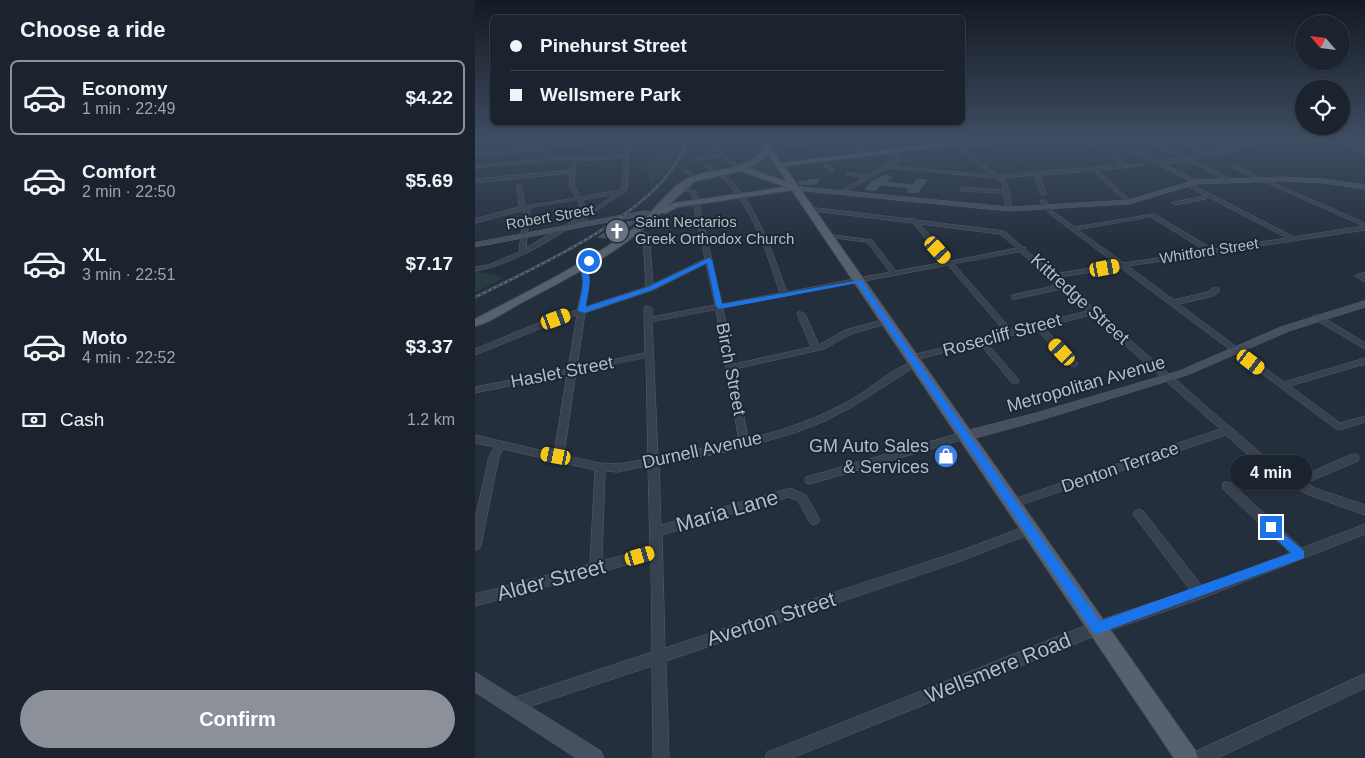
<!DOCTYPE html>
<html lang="en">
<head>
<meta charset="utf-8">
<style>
	:root { --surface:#1b232e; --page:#282f3a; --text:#f1f3f6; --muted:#a0a4aa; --line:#39404a; --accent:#8c9099 }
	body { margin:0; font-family:Arial,sans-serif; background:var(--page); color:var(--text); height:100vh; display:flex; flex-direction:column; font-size:19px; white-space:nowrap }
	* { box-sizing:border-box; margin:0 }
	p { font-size:16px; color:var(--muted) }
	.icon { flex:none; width:28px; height:28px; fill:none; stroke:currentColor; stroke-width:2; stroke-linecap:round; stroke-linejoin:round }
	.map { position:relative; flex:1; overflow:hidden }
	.side { display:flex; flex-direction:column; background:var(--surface); width:475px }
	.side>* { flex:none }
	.top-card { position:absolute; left:15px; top:15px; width:475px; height:110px; border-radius:8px; box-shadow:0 1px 4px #0004,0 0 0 1px var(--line); display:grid; align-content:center; height:110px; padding:0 20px; background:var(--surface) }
	.needle { width:32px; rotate:298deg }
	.fabs { position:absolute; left:820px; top:15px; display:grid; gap:10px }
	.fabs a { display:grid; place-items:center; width:55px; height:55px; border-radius:50%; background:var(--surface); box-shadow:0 1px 4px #0004,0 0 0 1px var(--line); font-size:25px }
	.end { position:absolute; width:22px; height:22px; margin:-11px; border:6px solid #1a73e8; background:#fff; box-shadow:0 0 0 2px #fff }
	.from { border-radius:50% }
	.bubble { position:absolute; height:35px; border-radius:18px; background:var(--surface); box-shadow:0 1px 4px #0004,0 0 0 1px var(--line); font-size:16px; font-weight:600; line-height:35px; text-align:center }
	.car { position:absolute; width:15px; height:30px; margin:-15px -8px; border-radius:6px; box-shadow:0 0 4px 1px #0007; background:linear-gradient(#f5c518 24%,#345 0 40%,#f5c518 0 76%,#345 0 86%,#f5c518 0) }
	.top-card b { display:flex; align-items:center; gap:18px; height:48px; font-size:19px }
	.top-card b+b { border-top:1px solid var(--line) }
	.top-card i { width:12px; height:12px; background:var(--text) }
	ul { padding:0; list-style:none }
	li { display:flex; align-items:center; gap:15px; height:75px; margin:0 10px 8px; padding:0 10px; border:2px solid transparent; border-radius:8px }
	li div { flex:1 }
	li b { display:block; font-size:19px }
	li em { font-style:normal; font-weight:600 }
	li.active { border-color:var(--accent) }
	li>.icon { width:45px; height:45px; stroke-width:1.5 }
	h2 { padding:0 20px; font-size:22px; line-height:60px }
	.pay { display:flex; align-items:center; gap:12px; height:55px; padding:0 20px; font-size:19px }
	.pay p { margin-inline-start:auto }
	.action { display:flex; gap:10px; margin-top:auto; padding:10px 20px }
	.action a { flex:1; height:58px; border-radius:30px; background:var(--accent); color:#fff; font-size:20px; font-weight:600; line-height:58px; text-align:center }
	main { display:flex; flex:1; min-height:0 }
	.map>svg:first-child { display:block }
	.green { fill:#263c3f }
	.building { fill:#455162; stroke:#1f2835 }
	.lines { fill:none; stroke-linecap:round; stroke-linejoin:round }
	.street-casing { stroke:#565f6c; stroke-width:1 }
	.secondary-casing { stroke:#565f6c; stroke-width:1 }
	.primary-casing { stroke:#414a57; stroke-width:2 }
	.street { fill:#38414e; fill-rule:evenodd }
	.secondary { fill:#465061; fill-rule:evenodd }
	.primary { fill:#56606e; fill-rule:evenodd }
	.rail-casing { stroke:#5a6575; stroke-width:2.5 }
	.rail { stroke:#1d2633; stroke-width:1; stroke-dasharray:3; stroke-linecap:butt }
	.route { fill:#1a73e8 }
	.labels { text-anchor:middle; stroke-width:4; stroke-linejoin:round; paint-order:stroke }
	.far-street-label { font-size:15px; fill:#b4bcc9; stroke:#1d2633 }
	.far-poi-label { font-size:15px; fill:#b4bcc9; stroke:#1d2633; text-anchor:start }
	.street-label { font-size:18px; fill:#b4bcc9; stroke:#1d2633 }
	.poi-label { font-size:18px; fill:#b4bcc9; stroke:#1d2633; text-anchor:end }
	.near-street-label { font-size:21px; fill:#b4bcc9; stroke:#1d2633 }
</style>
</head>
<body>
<main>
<section class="side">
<h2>Choose a ride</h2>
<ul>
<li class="active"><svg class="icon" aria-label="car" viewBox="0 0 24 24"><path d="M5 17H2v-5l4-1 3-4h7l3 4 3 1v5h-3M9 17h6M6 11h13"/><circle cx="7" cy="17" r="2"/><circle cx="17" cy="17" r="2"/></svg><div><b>Economy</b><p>1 min · 22:49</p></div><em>$4.22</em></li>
<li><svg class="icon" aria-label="car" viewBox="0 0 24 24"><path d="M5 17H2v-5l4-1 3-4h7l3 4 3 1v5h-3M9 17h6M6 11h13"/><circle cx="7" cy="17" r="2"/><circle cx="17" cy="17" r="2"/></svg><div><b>Comfort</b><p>2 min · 22:50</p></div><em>$5.69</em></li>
<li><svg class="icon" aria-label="car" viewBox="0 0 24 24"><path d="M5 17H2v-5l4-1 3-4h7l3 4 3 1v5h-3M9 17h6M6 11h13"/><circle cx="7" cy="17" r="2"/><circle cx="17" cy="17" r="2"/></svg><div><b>XL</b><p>3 min · 22:51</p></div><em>$7.17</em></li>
<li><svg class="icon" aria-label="car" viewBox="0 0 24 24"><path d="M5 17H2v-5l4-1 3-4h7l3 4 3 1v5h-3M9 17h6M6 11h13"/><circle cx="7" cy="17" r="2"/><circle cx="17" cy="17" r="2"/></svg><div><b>Moto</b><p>4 min · 22:52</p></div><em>$3.37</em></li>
</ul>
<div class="pay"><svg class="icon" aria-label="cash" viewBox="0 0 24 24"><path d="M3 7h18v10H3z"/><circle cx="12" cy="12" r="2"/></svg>Cash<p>1.2 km</p></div>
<div class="action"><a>Confirm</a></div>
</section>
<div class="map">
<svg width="890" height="758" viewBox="0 0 890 758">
	<rect width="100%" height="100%" fill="#242f3e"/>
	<!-- green -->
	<g class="green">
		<path d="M173 139H207L203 154 179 185H175L171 164 179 158 176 156 180 150 173 149Z"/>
		<path d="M289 159H294L306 178 302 179 273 168Z"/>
		<path d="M0 271 30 278 0 292Z"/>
	</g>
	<!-- building -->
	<g class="building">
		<path d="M409 174 420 177 412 181 437 184 442 178 454 179 443 194 430 193 433 189 405 186 401 192 388 190 396 181Z"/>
		<path d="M346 177 344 183 338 186 324 185 322 181Z"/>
		<path d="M166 219 138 240 120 238 144 222Z"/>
	</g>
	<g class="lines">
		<!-- street casing -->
		<g class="street-casing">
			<g id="street">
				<path d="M37 139H52L0 144V142Z"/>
				<path d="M151 139H155L152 190 112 217V221L107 220C74 241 39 264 0 271V267L13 265 44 252 49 210 0 223V219L44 207 42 185 47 186 50 206 101 198 94 185 95 173 0 183V179L96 170 97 166H99L101 167C98 179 99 186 105 197L144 190 147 188 149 158 102 161 100 160 102 159 149 155ZM139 195 112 213 108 200ZM103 200 106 216 51 248 55 208Z"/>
				<path d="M360 139H370L292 150 290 149Z"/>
				<path d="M374 139H378L394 153V155H390Z"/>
				<path d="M417 139H421L425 161 418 166 516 175 471 139H475L524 175 647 165 635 157V156L637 155 652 165 666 164 668 165 666 166 623 170 656 201V203L654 204 618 171 565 175 571 193 568 195 565 193 560 175 527 178C535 184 535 199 537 209L534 211 531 209 528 193 487 191 484 189 487 187 528 190 527 183 521 178 413 168 369 193H365V191L388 178 371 174V172L392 176 421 160Z"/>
				<path d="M515 139H520L522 141 518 142Z"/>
				<path d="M567 139H573L584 143 582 144Z"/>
				<path d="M669 139H674L715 158 729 155 694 139H699L734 154 755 149 737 144 739 142 760 148 801 139H807L719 160 759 180 760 181 757 183 713 161 689 164 723 181V183L721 184 659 153V151H663L684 161 708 159Z"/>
				<path d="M236 140 258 162 267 167V169C259 169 253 162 248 156L218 161V159L245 154 234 141Z"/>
				<path d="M610 140H614L628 149 624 150 610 142Z"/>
				<path d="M108 143 110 145 0 156V154Z"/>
				<path d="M103 156H105V158L0 168V166Z"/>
				<path d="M345 159H349L359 170V172H355L345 161Z"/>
				<path d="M758 165 890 223V230L653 266 699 300 732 292 738 288H744V292L738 296 704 304 809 382 890 358V364L815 386 865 423 890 416V422L864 430 861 429 646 268 583 277 755 427 757 428 759 430 797 463 822 478 875 455 879 454 883 455 884 458 883 461 831 483 842 489 890 505V515L834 495 817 486 789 469 751 435 537 508 533 507 531 504 533 501 745 429 616 315 568 327 602 362 603 364 599 367 596 366 561 329 511 342 543 379 544 381 543 383H537L504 343 437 361 434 360 433 358 434 356 530 332 473 265 248 308 259 364 336 347 322 314 323 312H326L330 314 344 345 370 330 411 319 415 321 414 323 376 334 349 349 260 369 273 439C309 430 345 418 377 399 397 388 418 367 440 361L444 364 377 407 350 421 322 432 261 450 184 465 186 525 315 488 331 495 345 520 343 523 339 525 335 523 323 501 314 497 187 535 190 648 482 552 554 525 558 527 560 530 558 533 483 562 191 661 194 758H178L177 666 38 712 33 710 31 705 33 700 38 698 177 652 176 558 126 572 121 574H119L0 606V594L115 564 120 470 28 449 24 457 6 545 4 549 0 550V519L14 457 19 447 0 443V435L77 453 80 447 92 374 0 393V387L93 369 102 315 74 325 0 355V349L68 321 102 310C105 297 112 277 103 266L104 265H108C119 275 112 294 110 307L171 287 168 235 159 232V230H163L174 234 178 284 230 259 216 192 204 190V188L206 187 221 191 247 304 305 293C291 252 278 205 244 175L240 176 231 168V166H235L244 174 248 173C282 203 296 250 312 292L415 272 392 242 350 237V235L352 234 397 240 421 271 470 262 438 223 331 210V208L333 207 435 219 438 218 441 220 529 231 548 247 551 248V250L579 274 641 264 575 214 565 201 568 199 570 200 579 212 600 227 679 214 738 249 812 238 710 185V183H714L819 237 889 226 756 167V166ZM676 217 731 251 649 263 603 230ZM445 224 525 234 542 248 477 261ZM545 252 583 285 537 295V299H540L587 289 612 311 537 330 479 264ZM231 264 240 305 177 317V308L173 306H170L169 308 170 353 102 367 110 313 178 290ZM241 310 264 441 183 457 177 322ZM171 358 173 459 142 464 125 463 87 455 90 447 101 372ZM173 466 175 548 127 561 130 471 142 472Z"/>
				<path d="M211 170 226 177 227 178 222 179 209 172V171Z"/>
				<path d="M729 196 731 197V199L700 205 697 203Z"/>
				<path d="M890 273V282L880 276 881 275Z"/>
				<path d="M839 315H845L890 343V349L839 319 838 317Z"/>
				<path d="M490 432 493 434 495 436 493 438 335 484 331 483 330 480 331 477 335 476Z"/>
				<path d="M752 482 756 483 827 548 890 524V534L725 599 622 635 317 758H290L292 752 298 750 622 621 715 590 660 517 658 514 660 511 664 509 668 511 727 586 815 553 748 489 747 486 748 483Z"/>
				<path d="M890 674V688L743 758H718L720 752Z"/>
			</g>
		</g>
		<!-- secondary casing -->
		<g class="secondary-casing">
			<g id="secondary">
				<path d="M857 139H864L890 150V154Z"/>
				<path d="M806 177 849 179 890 185V189L849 183 806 181 721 184 654 204 534 211 319 190 316 188 319 186 534 207 653 200 721 180Z"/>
				<path d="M170 211 185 214 181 216 170 215 0 247V243Z"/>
				<path d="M890 301V307L814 331 712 375 566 420 490 441 486 439 484 436 486 433 490 431 561 413 704 371 806 327Z"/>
				<path d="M0 672 126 751 129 758H101L0 692Z"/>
			</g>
		</g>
		<!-- primary casing -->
		<g class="primary-casing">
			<path id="primary" d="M283 139H289L306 163 477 142 631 139 628 141 477 145 309 166 720 750 723 758H699L317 190 202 207 191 213H185C147 252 93 278 44 304 31 311 15 323 0 326V319C54 291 109 264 158 229 176 216 195 186 214 178 241 166 269 174 289 148ZM292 153 312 182 273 168 288 159ZM266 171 311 187 200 203 192 206 220 181Z"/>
		</g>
		<!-- street -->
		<use href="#street" class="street"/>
		<!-- secondary -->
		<use href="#secondary" class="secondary"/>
		<!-- primary -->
		<use href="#primary" class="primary"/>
		<!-- rail casing -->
		<g class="rail-casing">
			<path id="rail" d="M0 297C58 269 167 219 201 163 206 156 209 147 212 139"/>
		</g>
		<!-- rail -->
		<use href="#rail" class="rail"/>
	</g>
	<!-- sky -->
	<linearGradient id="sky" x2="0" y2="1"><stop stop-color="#141a22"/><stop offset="0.57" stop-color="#3f4d63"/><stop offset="1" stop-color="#3f4d63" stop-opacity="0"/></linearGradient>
	<rect width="890" height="245" fill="url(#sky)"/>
	<!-- route -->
	<path class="route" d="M234 258 237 260 247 304 386 280 625 621 816 553 792 530V524L796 523 829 551V558L622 634 618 632 382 283 244 309 241 306 232 263 177 290 109 313 103 311C105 297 113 278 103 266L112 260 117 261 110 266C119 276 112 295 111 307L173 287Z"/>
	<!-- icons -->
	<defs>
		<g id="church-disc" transform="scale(1.25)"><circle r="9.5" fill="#6b7280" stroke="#1d2633"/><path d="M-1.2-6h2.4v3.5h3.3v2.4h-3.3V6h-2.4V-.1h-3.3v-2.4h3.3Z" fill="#fff"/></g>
		<g id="shop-disc" transform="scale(1.25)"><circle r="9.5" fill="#3f7fe0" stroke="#1d2633"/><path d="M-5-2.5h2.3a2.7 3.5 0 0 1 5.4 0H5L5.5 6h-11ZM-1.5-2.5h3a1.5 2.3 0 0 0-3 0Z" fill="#fff"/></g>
	</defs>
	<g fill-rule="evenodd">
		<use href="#church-disc" x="142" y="231"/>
		<use href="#shop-disc" x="471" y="456"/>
	</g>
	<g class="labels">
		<!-- far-street labels -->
		<g class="far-street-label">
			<text transform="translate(75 217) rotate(-10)" y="5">Robert Street</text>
			<text transform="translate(734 251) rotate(-9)" y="5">Whitford Street</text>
		</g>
		<!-- far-poi labels -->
		<g class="far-poi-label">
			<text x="160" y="227">Saint Nectarios<tspan x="160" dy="17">Greek Orthodox Church</tspan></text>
		</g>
		<!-- street labels -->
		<g class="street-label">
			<text transform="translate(605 299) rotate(42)" y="6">Kittredge Street</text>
			<text transform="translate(527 335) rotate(-15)" y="6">Rosecliff Street</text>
			<text transform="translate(256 369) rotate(79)" y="6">Birch Street</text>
			<text transform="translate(87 372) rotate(-11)" y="6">Haslet Street</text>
			<text transform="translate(611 384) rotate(-16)" y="6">Metropolitan Avenue</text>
			<text transform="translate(227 450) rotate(-12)" y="6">Durnell Avenue</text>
			<text transform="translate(645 467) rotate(-19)" y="6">Denton Terrace</text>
		</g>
		<!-- poi labels -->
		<g class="poi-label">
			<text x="454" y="452">GM Auto Sales<tspan x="454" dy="21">&amp; Services</tspan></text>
		</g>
		<!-- near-street labels -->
		<g class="near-street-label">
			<text transform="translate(252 511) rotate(-16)" y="7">Maria Lane</text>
			<text transform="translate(76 580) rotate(-15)" y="7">Alder Street</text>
			<text transform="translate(296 619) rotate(-18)" y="7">Averton Street</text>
			<text transform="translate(523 668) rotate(-22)" y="7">Wellsmere Road</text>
		</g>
	</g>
</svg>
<div class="fabs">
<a><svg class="needle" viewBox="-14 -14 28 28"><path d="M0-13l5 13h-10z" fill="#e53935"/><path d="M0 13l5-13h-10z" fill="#a0a4aa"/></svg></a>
<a><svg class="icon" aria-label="locate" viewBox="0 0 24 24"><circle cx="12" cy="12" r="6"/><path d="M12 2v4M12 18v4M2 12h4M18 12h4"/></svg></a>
</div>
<i class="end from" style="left:114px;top:261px"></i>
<i class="end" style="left:796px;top:527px"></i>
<div class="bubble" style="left:755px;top:455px;width:82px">4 min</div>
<i class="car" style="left:463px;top:250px;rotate:138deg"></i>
<i class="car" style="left:630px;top:268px;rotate:80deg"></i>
<i class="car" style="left:81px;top:319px;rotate:70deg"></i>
<i class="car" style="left:587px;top:352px;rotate:317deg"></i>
<i class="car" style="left:776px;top:362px;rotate:127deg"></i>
<i class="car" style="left:81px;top:456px;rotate:281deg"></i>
<i class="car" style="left:165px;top:556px;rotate:74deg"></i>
<div class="top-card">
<b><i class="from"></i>Pinehurst Street</b>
<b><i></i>Wellsmere Park</b>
</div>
</div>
</main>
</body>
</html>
